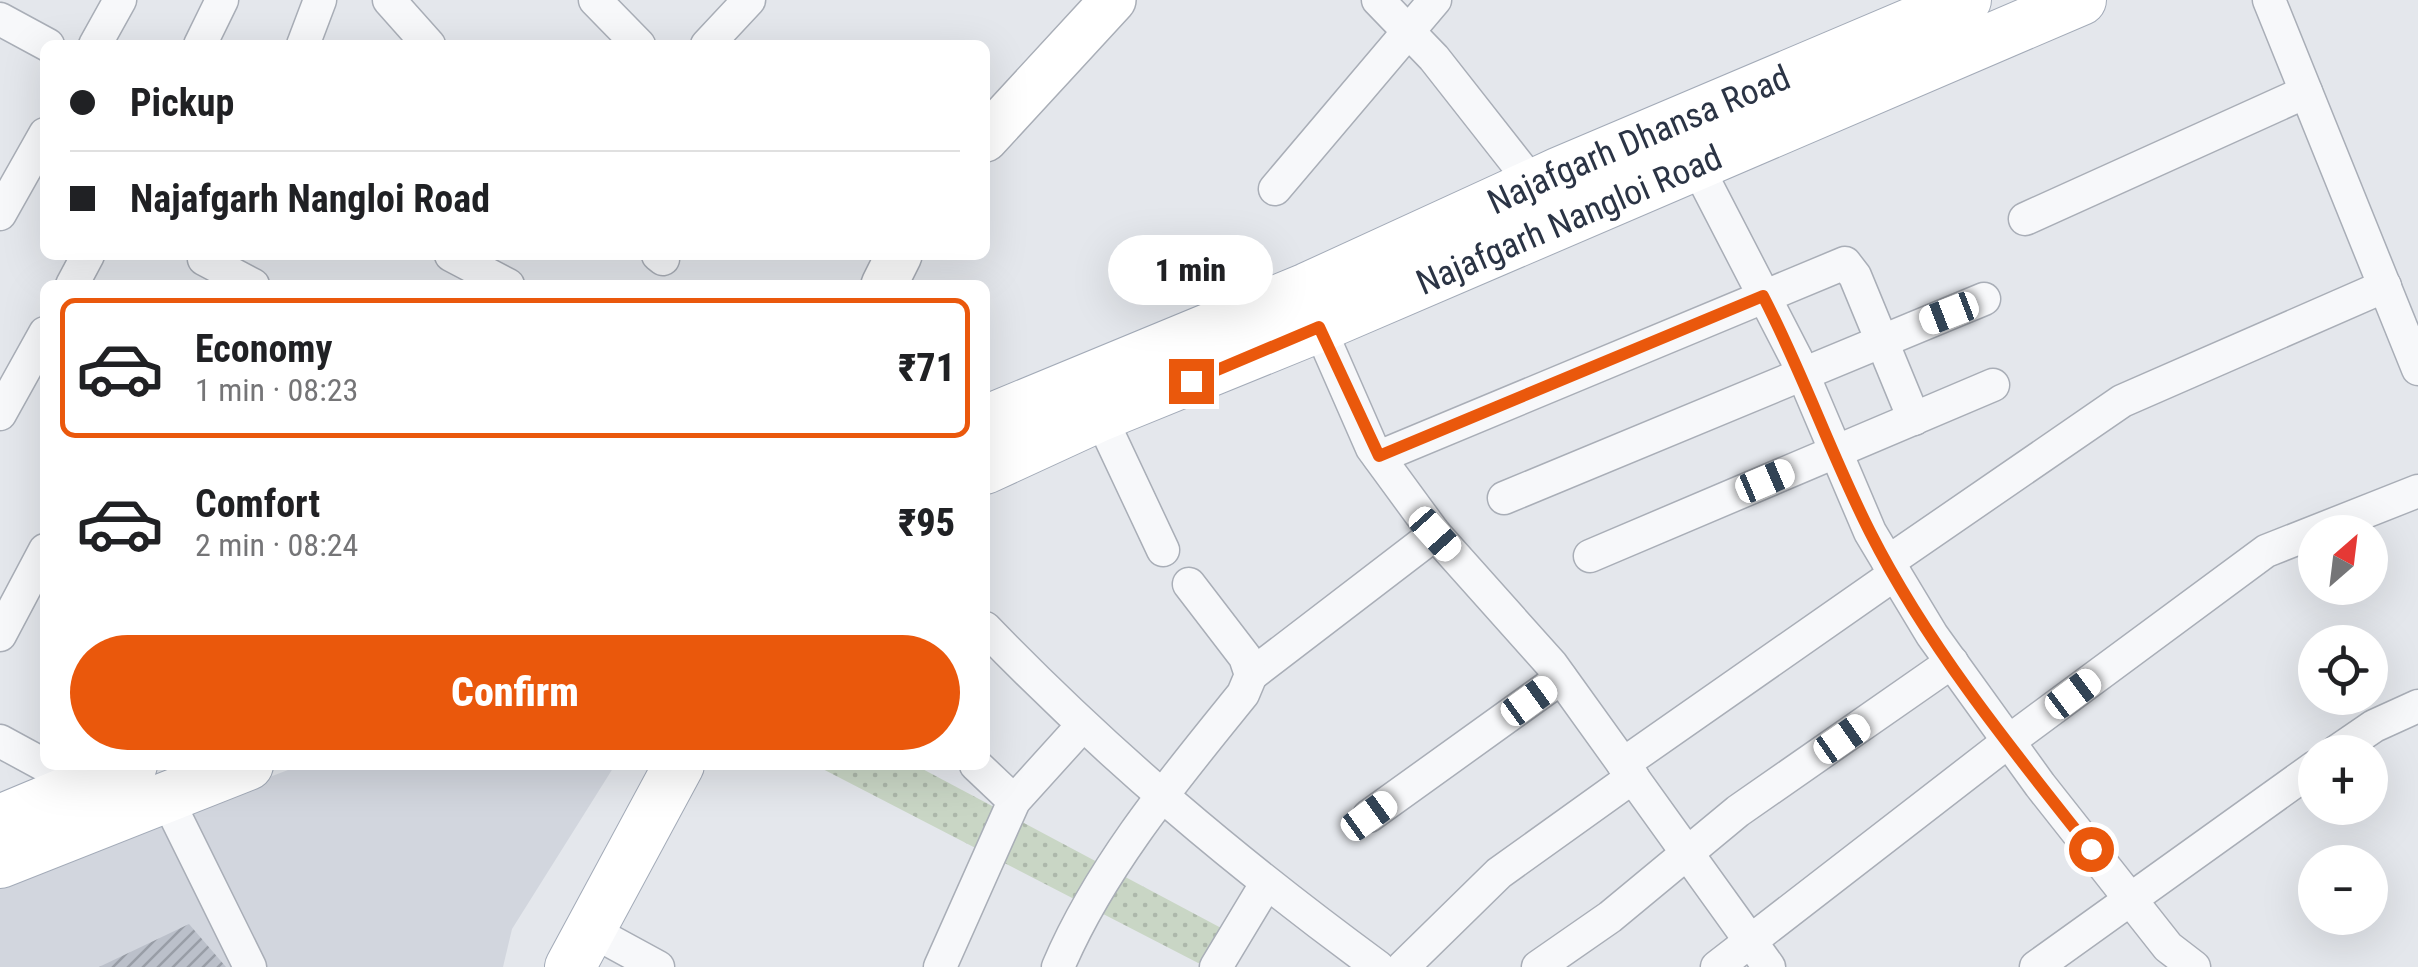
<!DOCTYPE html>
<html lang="en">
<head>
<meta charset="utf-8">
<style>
	:root { --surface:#fff; --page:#f2f2f2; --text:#202124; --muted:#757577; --line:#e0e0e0; --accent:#ea580c }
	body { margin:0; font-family:"Roboto Condensed",sans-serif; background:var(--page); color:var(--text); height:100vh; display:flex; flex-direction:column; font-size:38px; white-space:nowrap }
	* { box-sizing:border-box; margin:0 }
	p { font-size:32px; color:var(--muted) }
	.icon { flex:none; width:55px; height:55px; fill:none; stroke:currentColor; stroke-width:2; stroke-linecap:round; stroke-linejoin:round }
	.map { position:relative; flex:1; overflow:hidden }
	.sheet { position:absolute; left:40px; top:280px; width:950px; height:490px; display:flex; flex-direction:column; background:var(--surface); border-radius:15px; box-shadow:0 10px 40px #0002 }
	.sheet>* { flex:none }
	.top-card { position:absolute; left:40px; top:40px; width:950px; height:220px; border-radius:15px; box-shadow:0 10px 40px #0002; display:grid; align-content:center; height:220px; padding:0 30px; background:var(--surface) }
	.needle { width:65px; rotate:28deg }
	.fabs { position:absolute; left:2298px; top:515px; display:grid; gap:20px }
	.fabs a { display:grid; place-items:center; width:90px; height:90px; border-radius:50%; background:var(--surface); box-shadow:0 10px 40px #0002; font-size:50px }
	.end { position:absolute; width:45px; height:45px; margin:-22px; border:12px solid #ea580c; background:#fff; box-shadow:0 0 0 5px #fff }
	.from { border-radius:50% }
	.bubble { position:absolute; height:70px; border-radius:35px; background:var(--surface); box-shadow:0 10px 40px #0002; font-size:32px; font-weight:800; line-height:70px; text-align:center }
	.car { position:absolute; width:30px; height:60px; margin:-30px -15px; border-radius:12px; box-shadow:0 0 8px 2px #0007; background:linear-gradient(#fff 24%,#345 0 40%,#fff 0 76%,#345 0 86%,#fff 0) }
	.top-card b { display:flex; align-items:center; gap:35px; height:95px; font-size:38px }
	.top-card b+b { border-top:2px solid var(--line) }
	.top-card i { width:25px; height:25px; background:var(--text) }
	ul { padding:18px 0 0; list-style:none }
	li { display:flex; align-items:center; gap:30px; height:140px; margin:0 20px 15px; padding:0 10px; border:5px solid transparent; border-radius:15px }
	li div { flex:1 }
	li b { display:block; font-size:38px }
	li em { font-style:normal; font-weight:800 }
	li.current { border-color:var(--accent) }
	li>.icon { width:90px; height:90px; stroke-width:1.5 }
	.button { display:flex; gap:20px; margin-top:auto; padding:20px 30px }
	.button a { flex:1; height:115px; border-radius:60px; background:var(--accent); color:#fff; font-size:40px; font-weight:800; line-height:115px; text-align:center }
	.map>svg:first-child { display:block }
	.built { fill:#d2d6de }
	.park { fill:url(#park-dots) }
	.building { fill:url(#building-hatch) }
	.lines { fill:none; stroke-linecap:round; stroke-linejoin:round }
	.street-casing { stroke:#a9aeb7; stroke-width:35 }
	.secondary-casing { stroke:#a9aeb7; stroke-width:48 }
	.primary-casing { stroke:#a3abb8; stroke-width:52 }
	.street { stroke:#f7f8fa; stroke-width:32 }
	.secondary { stroke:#fff; stroke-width:45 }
	.primary { stroke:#fff; stroke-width:50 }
	.route { stroke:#ea580c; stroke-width:12 }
	.labels { text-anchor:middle; stroke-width:10; stroke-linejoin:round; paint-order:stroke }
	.street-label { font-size:35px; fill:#2b3445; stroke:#f4f6f9 }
</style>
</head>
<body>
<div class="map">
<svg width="2418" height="967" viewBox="0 0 2418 967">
	<defs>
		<pattern id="park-dots" width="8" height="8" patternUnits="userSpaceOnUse" patternTransform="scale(2.5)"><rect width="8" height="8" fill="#c9d6c5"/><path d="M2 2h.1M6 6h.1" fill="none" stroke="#adb8ab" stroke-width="1.8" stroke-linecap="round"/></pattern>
		<pattern id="building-hatch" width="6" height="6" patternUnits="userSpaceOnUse" patternTransform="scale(2.5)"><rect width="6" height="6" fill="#bbc0ca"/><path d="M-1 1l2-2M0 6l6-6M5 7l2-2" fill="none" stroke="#989da6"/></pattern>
	</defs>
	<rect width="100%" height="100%" fill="#e4e7ec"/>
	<!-- built -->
	<path class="built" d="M301 765H615L512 929 503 967H0V880Z"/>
	<!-- park -->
	<path class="park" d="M815 765H915L1223 929 1202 965Z"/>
	<!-- building -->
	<path class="building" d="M189 924 226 967H99Z"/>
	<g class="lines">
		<!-- street casing -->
		<g class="street-casing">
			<g id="street">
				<path d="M389 0 429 45"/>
				<path d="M595 0 639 45"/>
				<path d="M1378 0 1434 58 1533 184"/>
				<path d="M2269 0 2418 369"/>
				<path d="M0 19 48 45"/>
				<path d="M95 45 120 0"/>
				<path d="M200 45 222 0"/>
				<path d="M303 45 320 0"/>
				<path d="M707 45 749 0"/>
				<path d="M1687 147 1796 358 1870 532 1888 562 1932 635 2040 785 2168 947 2194 967"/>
				<path d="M1275 189 1435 0"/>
				<path d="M0 214 45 134"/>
				<path d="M2025 219 2306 92"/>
				<path d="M451 255 508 285"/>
				<path d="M658 255 663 259"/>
				<path d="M204 259 253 285"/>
				<path d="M72 285 88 255"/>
				<path d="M1319 327 1372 448 1435 534 1552 665 1769 967"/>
				<path d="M0 414 45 333"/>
				<path d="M1100 416 1163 550"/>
				<path d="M1379 457 1845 263 1855 276 1914 419"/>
				<path d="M1504 498 1984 299"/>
				<path d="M1590 556 1993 385"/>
				<path d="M1888 562 2122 401 2385 286"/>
				<path d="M985 628C1109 756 1235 862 1378 967"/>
				<path d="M0 635 45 550"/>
				<path d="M1251 675 1435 534"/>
				<path d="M0 741 81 785"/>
				<path d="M2336 752 2374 726 2418 706"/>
				<path d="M1623 764 1895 574"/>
				<path d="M976 765 1014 801"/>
				<path d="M166 797 250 967"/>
				<path d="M1369 816 1561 678"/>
				<path d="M590 930 658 967"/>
				<path d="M940 967 1014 801 1081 727"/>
				<path d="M1058 967C1101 866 1175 778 1243 694L1251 675 1245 657 1189 584"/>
				<path d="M1216 967 1266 884"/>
				<path d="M1403 967 1499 873 1633 777"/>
				<path d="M1538 967 1610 917 1738 811 1952 662"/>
				<path d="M1717 967 2009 741 2266 551 2418 491"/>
				<path d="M2036 967 2315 767"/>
			</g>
		</g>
		<!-- secondary casing -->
		<g class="secondary-casing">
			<g id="secondary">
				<path d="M985 139 1113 0"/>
				<path d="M884 285 899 255"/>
			</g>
		</g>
		<!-- primary casing -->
		<g class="primary-casing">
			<g id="primary">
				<path id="s1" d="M985 421 1307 288 1560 172 1966 0"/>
				<path id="s2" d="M985 469 1100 416 1319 327 2081 0"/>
				<path d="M0 820 132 765"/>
				<path d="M0 863 248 765"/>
				<path d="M570 967 679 765"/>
			</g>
		</g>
		<!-- street -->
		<use href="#street" class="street"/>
		<!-- secondary -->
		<use href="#secondary" class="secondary"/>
		<!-- primary -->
		<use href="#primary" class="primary"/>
	</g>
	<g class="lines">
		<!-- route -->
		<path class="route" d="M1191 381 1319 327 1379 456 1763 296C1803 373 1831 455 1870 532 1927 645 2012 750 2091 849"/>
	</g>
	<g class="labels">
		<!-- street labels -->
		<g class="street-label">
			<text dy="12" stroke="none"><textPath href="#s1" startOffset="712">Najafgarh Dhansa Road</textPath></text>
			<text dy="12" stroke="none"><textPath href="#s2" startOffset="635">Najafgarh Nangloi Road</textPath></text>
		</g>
	</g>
</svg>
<div class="fabs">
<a><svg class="needle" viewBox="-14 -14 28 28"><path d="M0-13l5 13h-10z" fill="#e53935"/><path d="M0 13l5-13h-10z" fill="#757577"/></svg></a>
<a><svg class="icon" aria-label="locate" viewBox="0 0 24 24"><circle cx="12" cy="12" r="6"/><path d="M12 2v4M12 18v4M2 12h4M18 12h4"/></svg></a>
<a>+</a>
<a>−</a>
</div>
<i class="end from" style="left:2091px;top:849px"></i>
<i class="end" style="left:1191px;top:381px"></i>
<div class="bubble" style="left:1108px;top:235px;width:165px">1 min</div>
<i class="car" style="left:1949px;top:313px;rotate:249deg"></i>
<i class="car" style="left:1765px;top:481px;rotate:67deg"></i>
<i class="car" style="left:1435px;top:534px;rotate:138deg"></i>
<i class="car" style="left:2073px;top:694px;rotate:53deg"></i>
<i class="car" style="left:1529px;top:701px;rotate:54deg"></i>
<i class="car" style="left:1842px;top:739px;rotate:55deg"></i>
<i class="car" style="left:1369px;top:816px;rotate:54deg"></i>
<div class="top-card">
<b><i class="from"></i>Pickup</b>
<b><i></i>Najafgarh Nangloi Road</b>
</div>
<section class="sheet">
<ul>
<li class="current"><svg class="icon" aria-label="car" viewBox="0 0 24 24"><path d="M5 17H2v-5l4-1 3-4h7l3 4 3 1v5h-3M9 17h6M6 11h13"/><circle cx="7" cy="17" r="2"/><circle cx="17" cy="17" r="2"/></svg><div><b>Economy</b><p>1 min · 08:23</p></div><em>₹71</em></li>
<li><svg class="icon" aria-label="car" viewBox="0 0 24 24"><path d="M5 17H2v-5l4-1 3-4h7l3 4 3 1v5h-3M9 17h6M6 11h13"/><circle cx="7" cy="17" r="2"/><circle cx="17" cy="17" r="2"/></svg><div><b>Comfort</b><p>2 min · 08:24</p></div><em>₹95</em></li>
</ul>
<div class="button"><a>Confirm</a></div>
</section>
</div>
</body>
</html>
